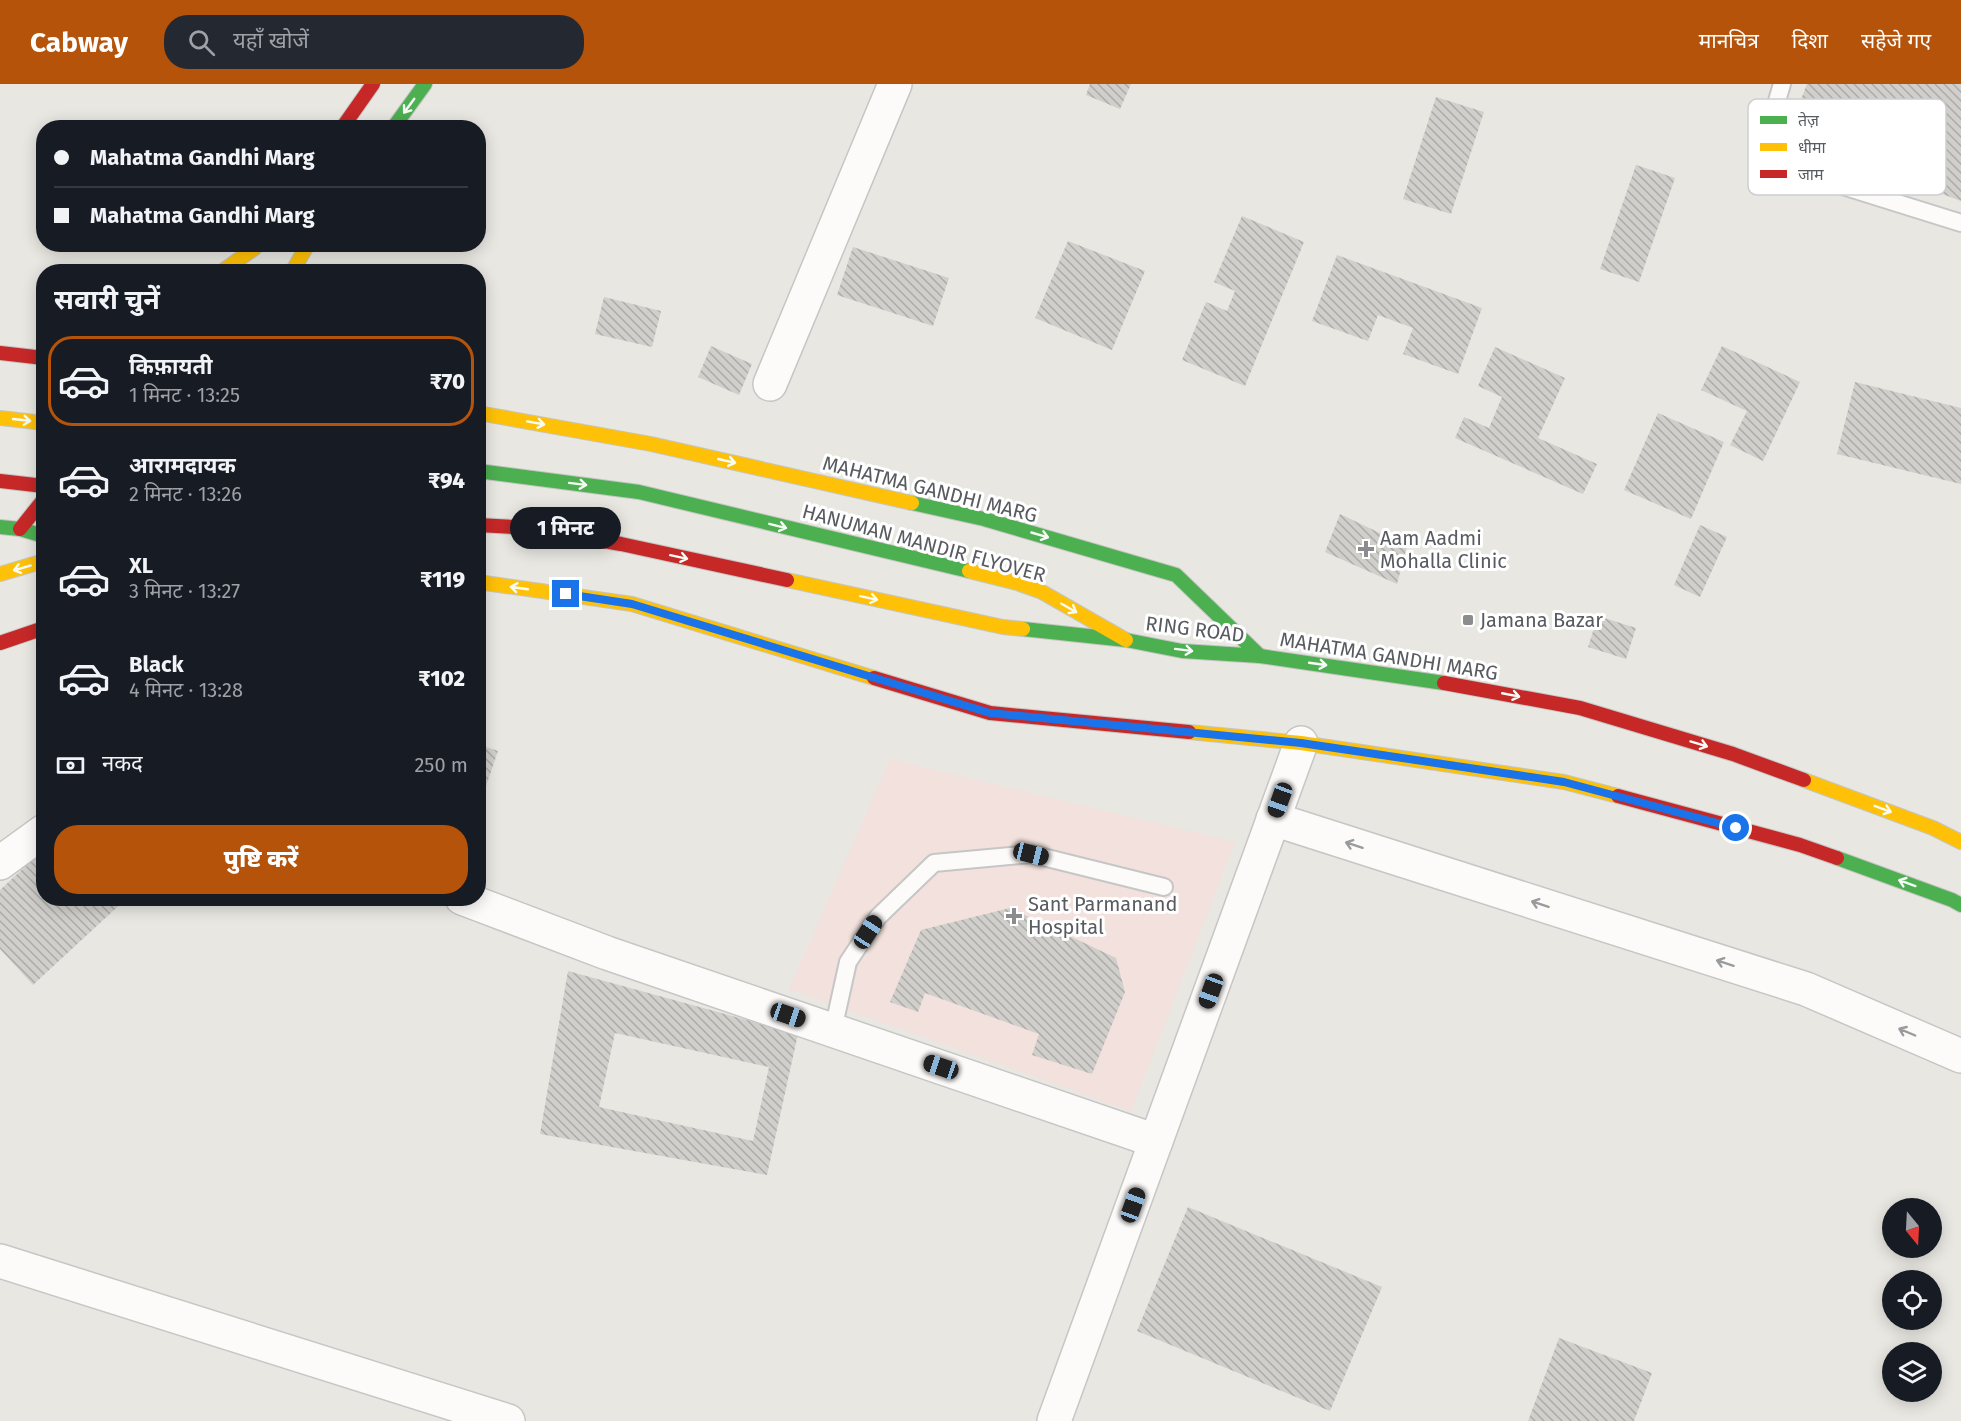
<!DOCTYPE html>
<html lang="hi">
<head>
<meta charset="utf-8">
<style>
	:root { --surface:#171b24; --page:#242831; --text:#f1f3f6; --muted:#9ea1a6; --line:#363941; --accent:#b45309 }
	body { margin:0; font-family:"Fira Sans","Noto Sans Devanagari",sans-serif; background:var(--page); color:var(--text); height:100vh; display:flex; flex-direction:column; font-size:22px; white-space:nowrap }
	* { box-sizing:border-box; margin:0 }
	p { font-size:20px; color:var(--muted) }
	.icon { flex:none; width:33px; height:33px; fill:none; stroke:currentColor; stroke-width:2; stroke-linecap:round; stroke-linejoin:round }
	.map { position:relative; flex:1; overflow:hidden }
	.sheet { position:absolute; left:36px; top:180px; width:450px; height:642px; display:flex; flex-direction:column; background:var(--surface); border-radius:24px; box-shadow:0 3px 15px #0003 }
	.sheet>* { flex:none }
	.banner { position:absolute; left:36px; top:36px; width:450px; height:132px; border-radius:24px; box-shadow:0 3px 15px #0003; display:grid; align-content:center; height:132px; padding:0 18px; background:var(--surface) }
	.needle { width:39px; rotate:162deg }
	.controls { position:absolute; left:1882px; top:1114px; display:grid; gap:12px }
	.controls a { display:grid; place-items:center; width:60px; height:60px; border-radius:50%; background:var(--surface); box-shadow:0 3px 15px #0003; font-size:30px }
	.end { position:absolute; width:27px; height:27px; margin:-14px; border:8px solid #1a73e8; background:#fff; box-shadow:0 0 0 3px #fff }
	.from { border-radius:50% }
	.bubble { position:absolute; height:42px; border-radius:21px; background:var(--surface); box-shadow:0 3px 15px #0003; font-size:20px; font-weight:800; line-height:42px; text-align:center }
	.car { position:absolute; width:18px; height:36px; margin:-18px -9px; border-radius:8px; box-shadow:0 0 4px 2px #0007; background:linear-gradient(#222 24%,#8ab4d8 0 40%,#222 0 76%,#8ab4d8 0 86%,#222 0) }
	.banner b { display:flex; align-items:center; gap:21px; height:57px; font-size:22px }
	.banner b+b { border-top:2px solid var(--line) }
	.banner i { width:15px; height:15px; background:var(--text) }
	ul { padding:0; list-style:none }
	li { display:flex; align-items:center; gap:18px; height:90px; margin:0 12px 9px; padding:0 6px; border:3px solid transparent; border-radius:24px }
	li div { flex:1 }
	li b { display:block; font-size:22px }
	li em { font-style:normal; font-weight:800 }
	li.active { border-color:var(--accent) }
	li>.icon { width:54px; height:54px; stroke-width:1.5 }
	h2 { padding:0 18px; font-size:27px; line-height:72px }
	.pay { display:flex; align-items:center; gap:15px; height:66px; padding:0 18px; font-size:22px }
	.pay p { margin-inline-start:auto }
	.action { display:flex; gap:12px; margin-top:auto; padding:12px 18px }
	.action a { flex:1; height:69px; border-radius:24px; background:var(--accent); color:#fff; font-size:24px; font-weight:800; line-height:69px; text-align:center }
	header { display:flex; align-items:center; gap:36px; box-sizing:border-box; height:84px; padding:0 30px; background:var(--accent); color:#fff }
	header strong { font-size:28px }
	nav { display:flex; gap:33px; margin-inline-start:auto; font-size:21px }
	.search { width:420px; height:54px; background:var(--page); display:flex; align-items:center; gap:15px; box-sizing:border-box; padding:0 21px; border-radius:24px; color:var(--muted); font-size:22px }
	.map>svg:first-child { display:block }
	.medical { fill:#f2e1dc }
	.building { fill:url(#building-back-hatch); fill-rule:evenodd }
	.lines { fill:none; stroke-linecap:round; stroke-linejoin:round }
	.lane-casing { stroke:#c6c6c6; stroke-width:20 }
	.street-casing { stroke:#c6c6c6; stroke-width:36 }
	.fast-casing { stroke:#c5c5c3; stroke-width:16 }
	.slow-casing { stroke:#c5c5c3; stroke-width:16 }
	.jam-casing { stroke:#c5c5c3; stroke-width:16 }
	.lane { stroke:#fcfbfa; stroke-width:16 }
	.street { stroke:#fcfbfa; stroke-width:33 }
	.fast { stroke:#4caf50; stroke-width:14 }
	.slow { stroke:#ffc107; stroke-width:14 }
	.jam { stroke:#c62828; stroke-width:14 }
	.oneway { stroke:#f6fbf6 }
	.oneway2 { stroke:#9a9b9e }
	.route { stroke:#1a73e8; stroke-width:8 }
	.poi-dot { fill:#8a8c8d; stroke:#fff; stroke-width:2 }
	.labels { text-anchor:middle; stroke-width:6; stroke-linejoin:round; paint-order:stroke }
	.street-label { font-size:20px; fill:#585b60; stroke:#fff }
	.poi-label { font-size:20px; fill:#585b60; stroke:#fff; text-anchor:start }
	.key { fill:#fff; stroke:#cdcecf; stroke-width:1.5 }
	.key-label { font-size:16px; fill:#585b60 }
</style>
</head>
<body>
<header>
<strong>Cabway</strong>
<div class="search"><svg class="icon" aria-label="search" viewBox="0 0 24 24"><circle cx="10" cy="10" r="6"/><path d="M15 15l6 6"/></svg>यहाँ खोजें</div>
<nav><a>मानचित्र</a><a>दिशा</a><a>सहेजे गए</a></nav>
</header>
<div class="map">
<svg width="1961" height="1337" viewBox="0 0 1961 1337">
	<defs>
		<pattern id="building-back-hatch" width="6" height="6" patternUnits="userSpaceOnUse" patternTransform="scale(1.5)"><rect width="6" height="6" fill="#d0cfcb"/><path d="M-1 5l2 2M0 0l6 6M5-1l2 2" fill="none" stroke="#acaba8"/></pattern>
	</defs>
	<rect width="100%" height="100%" fill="#e8e7e1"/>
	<!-- medical -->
	<path class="medical" d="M890 675 1235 758 1131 1027 789 905Z"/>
	<!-- building -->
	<g class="building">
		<path d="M1090 0H1131L1120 25 1086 11Z"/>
		<path d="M1807 0H1961V117L1787 52Z"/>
		<path d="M1436 13 1484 28 1451 130 1403 115Z"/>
		<path d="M1636 81 1675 94 1639 198 1600 185Z"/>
		<path d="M1242 132 1304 158 1245 302 1182 276 1206 218 1227 227 1235 207 1214 198Z"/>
		<path d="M1068 157 1145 187 1112 266 1035 234Z"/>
		<path d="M853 163 949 194 933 242 837 211Z"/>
		<path d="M1337 171 1482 224 1458 290 1403 270 1413 244 1378 231 1368 257 1312 237Z"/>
		<path d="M604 213 661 227 652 263 595 250Z"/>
		<path d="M711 262 752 280 739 311 698 293Z"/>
		<path d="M1722 262 1800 298 1763 377 1730 361 1747 327 1701 306Z"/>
		<path d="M1495 263 1565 294 1538 354 1597 380 1583 410 1455 354 1464 333 1489 344 1502 313 1478 302Z"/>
		<path d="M1855 298 1961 324V400L1837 370Z"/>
		<path d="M1658 329 1724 358 1691 435 1624 406Z"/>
		<path d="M1340 430 1407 462 1397 500 1325 468Z"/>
		<path d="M1700 441 1727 453 1700 513 1674 501Z"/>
		<path d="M1598 532 1636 544 1626 575 1588 563Z"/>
		<path d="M478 660 498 667 483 711 478 710Z"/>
		<path d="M44 765V814H127L33 901 0 865V806Z"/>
		<path d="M1010 824 1116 874 1125 908 1092 990 1032 971 1039 950 925 909 918 928 890 918 921 846Z"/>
		<path d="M568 887 798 950 767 1091 540 1050ZM615 949 769 983 753 1057 599 1023Z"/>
		<path d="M1188 1123 1382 1203 1330 1327 1137 1247Z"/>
		<path d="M1559 1254 1652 1289 1634 1337H1528Z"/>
	</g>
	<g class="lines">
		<!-- lane casing -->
		<g class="lane-casing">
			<g id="lane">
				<path d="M1782 0 1766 54 1785 84 1961 139"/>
				<path d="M833 946 848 878 878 833 934 779 1031 770 1164 803"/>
			</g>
		</g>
		<!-- street casing -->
		<g class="street-casing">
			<g id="street">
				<path d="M770 300 895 0"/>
				<path d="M1273 735 1806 905 1961 972"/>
				<path d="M0 779 44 747"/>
				<path d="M462 814 607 869 1156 1057"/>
				<path d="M0 1177 508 1337"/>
				<path d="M1054 1337 1301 659"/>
			</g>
		</g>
		<!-- fast casing -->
		<g class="fast-casing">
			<g id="fast">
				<path d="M393 44 425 0"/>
				<path d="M478 387 639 408 969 487"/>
				<path d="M912 419 984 435 1176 491 1260 572"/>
				<path d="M0 443 20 445 44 452"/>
				<path d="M1023 545 1126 556 1182 567 1260 572 1444 599"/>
				<path d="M1837 774 1952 816 1961 821"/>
			</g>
		</g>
		<!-- slow casing -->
		<g class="slow-casing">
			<g id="slow">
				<path d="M221 188 255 164"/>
				<path d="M292 188 308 160"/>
				<path d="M478 329 651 360 912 419"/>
				<path d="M0 334 44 339"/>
				<path d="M969 487 1017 499 1042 508 1126 556"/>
				<path d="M0 490 44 477"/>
				<path d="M787 496 1003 543 1023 545"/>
				<path d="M478 498 632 520 874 594"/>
				<path d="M1189 648 1301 659 1564 698 1618 712"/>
				<path d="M1804 696 1933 744 1961 758"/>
			</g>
		</g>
		<!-- jam casing -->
		<g class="jam-casing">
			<g id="jam">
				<path d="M342 44 373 0"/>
				<path d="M0 269 44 274"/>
				<path d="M0 397 44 402"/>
				<path d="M478 441 531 444 621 460 787 496"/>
				<path d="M20 445 44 415"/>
				<path d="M0 559 44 544"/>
				<path d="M874 594 990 629 1189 648"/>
				<path d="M1444 599 1580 624 1733 670 1804 696"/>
				<path d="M1618 712 1800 761 1837 774"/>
			</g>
		</g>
		<!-- lane -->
		<use href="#lane" class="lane"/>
		<!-- street -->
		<use href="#street" class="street"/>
		<!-- fast -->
		<use href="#fast" class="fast"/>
		<!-- slow -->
		<use href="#slow" class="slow"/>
		<!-- jam -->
		<use href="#jam" class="jam"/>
	</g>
	<!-- one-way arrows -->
	<defs><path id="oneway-shaft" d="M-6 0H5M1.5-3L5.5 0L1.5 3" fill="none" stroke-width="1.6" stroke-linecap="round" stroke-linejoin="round" transform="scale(1.5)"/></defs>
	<g class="oneway">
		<use href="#oneway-shaft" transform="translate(409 22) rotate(126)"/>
		<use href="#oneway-shaft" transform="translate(22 336) rotate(6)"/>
		<use href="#oneway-shaft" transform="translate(536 339) rotate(10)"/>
		<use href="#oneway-shaft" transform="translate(727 377) rotate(13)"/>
		<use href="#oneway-shaft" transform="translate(578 400) rotate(7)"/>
		<use href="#oneway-shaft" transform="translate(778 442) rotate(14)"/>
		<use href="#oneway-shaft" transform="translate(1040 451) rotate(16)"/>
		<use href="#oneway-shaft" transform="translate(679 473) rotate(12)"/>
		<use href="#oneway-shaft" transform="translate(22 484) rotate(164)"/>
		<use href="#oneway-shaft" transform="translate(519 504) rotate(-172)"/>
		<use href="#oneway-shaft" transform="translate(869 514) rotate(12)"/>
		<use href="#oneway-shaft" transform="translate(1069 524) rotate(30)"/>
		<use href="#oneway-shaft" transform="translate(1184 566) rotate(7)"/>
		<use href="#oneway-shaft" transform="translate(1318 580) rotate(8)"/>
		<use href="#oneway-shaft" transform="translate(1511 611) rotate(11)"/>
		<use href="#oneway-shaft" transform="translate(1699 660) rotate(17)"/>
		<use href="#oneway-shaft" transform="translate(1883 725) rotate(20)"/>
		<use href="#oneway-shaft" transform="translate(1907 799) rotate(-160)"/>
	</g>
	<g class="oneway2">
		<use href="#oneway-shaft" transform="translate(1354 761) rotate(-162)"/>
		<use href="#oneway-shaft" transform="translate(1540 820) rotate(-162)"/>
		<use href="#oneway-shaft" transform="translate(1725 879) rotate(-162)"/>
		<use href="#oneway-shaft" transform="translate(1907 948) rotate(-157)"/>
	</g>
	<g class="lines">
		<!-- route -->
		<path class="route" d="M566 510 632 520 990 629 1301 659 1564 698 1736 744"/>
	</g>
	<!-- markers -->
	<g class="poi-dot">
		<path d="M1363 456h6v6h6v6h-6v6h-6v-6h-6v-6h6z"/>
		<rect x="1462" y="530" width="12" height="12" rx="3"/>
		<path d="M1011 823h6v6h6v6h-6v6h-6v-6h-6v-6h6z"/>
	</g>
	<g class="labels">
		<!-- street labels -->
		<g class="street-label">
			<text transform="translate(930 405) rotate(14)" y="7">MAHATMA GANDHI MARG</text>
			<text transform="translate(924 459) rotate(15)" y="7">HANUMAN MANDIR FLYOVER</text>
			<text transform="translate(1195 545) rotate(7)" y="7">RING ROAD</text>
			<text transform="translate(1389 572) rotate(9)" y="7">MAHATMA GANDHI MARG</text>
		</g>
		<!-- poi labels -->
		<g class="poi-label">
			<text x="1380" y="461">Aam Aadmi<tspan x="1380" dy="23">Mohalla Clinic</tspan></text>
			<text x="1480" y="543">Jamana Bazar</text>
			<text x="1028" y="827">Sant Parmanand<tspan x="1028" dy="23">Hospital</tspan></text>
		</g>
	</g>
	<!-- legend -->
	<rect x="1748" y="15" width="198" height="96" rx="9" class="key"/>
	<rect x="1760" y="32" width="27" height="8" fill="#4caf50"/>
	<rect x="1760" y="59" width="27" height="8" fill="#ffc107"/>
	<rect x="1760" y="86" width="27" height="8" fill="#c62828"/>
	<g class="key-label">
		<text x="1798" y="42">तेज़</text>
		<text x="1798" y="69">धीमा</text>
		<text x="1798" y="96">जाम</text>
	</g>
</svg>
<div class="controls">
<a><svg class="needle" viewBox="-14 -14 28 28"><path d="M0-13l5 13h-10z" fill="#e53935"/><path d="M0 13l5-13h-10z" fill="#9ea1a6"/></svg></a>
<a><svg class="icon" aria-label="locate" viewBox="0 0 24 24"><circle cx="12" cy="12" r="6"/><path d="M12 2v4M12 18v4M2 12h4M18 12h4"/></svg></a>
<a><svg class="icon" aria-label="layers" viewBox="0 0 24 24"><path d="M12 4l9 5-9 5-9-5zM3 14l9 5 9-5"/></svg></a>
</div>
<i class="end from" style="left:1736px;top:744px"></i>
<i class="end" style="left:566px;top:510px"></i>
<div class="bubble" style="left:510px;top:423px;width:111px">1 मिनट</div>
<i class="car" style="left:1280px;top:716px;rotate:200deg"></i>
<i class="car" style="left:1031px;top:770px;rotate:104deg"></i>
<i class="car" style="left:868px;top:848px;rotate:33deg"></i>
<i class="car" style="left:1211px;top:907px;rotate:200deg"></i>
<i class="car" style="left:788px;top:931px;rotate:109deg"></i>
<i class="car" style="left:941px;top:983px;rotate:289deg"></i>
<i class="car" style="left:1133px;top:1121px;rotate:20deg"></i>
<div class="banner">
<b><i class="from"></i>Mahatma Gandhi Marg</b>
<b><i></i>Mahatma Gandhi Marg</b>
</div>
<section class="sheet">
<h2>सवारी चुनें</h2>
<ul>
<li class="active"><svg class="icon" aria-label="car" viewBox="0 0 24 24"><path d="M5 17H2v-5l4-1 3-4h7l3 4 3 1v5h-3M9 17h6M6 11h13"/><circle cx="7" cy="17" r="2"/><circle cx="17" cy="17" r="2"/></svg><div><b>किफ़ायती</b><p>1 मिनट · 13:25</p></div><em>₹70</em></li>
<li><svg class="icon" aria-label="car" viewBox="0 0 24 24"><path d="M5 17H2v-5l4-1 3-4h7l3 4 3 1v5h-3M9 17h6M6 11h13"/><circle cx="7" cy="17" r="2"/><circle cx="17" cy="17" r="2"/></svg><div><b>आरामदायक</b><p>2 मिनट · 13:26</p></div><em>₹94</em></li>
<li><svg class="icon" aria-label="car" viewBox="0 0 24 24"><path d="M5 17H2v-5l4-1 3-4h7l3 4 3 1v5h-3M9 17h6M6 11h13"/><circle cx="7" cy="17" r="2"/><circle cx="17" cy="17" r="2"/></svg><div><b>XL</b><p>3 मिनट · 13:27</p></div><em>₹119</em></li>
<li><svg class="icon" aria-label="car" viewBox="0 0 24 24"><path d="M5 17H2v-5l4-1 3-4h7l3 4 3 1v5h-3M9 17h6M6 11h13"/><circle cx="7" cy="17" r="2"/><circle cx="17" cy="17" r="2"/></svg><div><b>Black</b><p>4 मिनट · 13:28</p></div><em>₹102</em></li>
</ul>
<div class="pay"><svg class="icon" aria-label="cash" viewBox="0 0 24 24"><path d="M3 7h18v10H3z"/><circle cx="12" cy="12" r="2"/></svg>नकद<p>250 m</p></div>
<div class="action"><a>पुष्टि करें</a></div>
</section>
</div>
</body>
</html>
